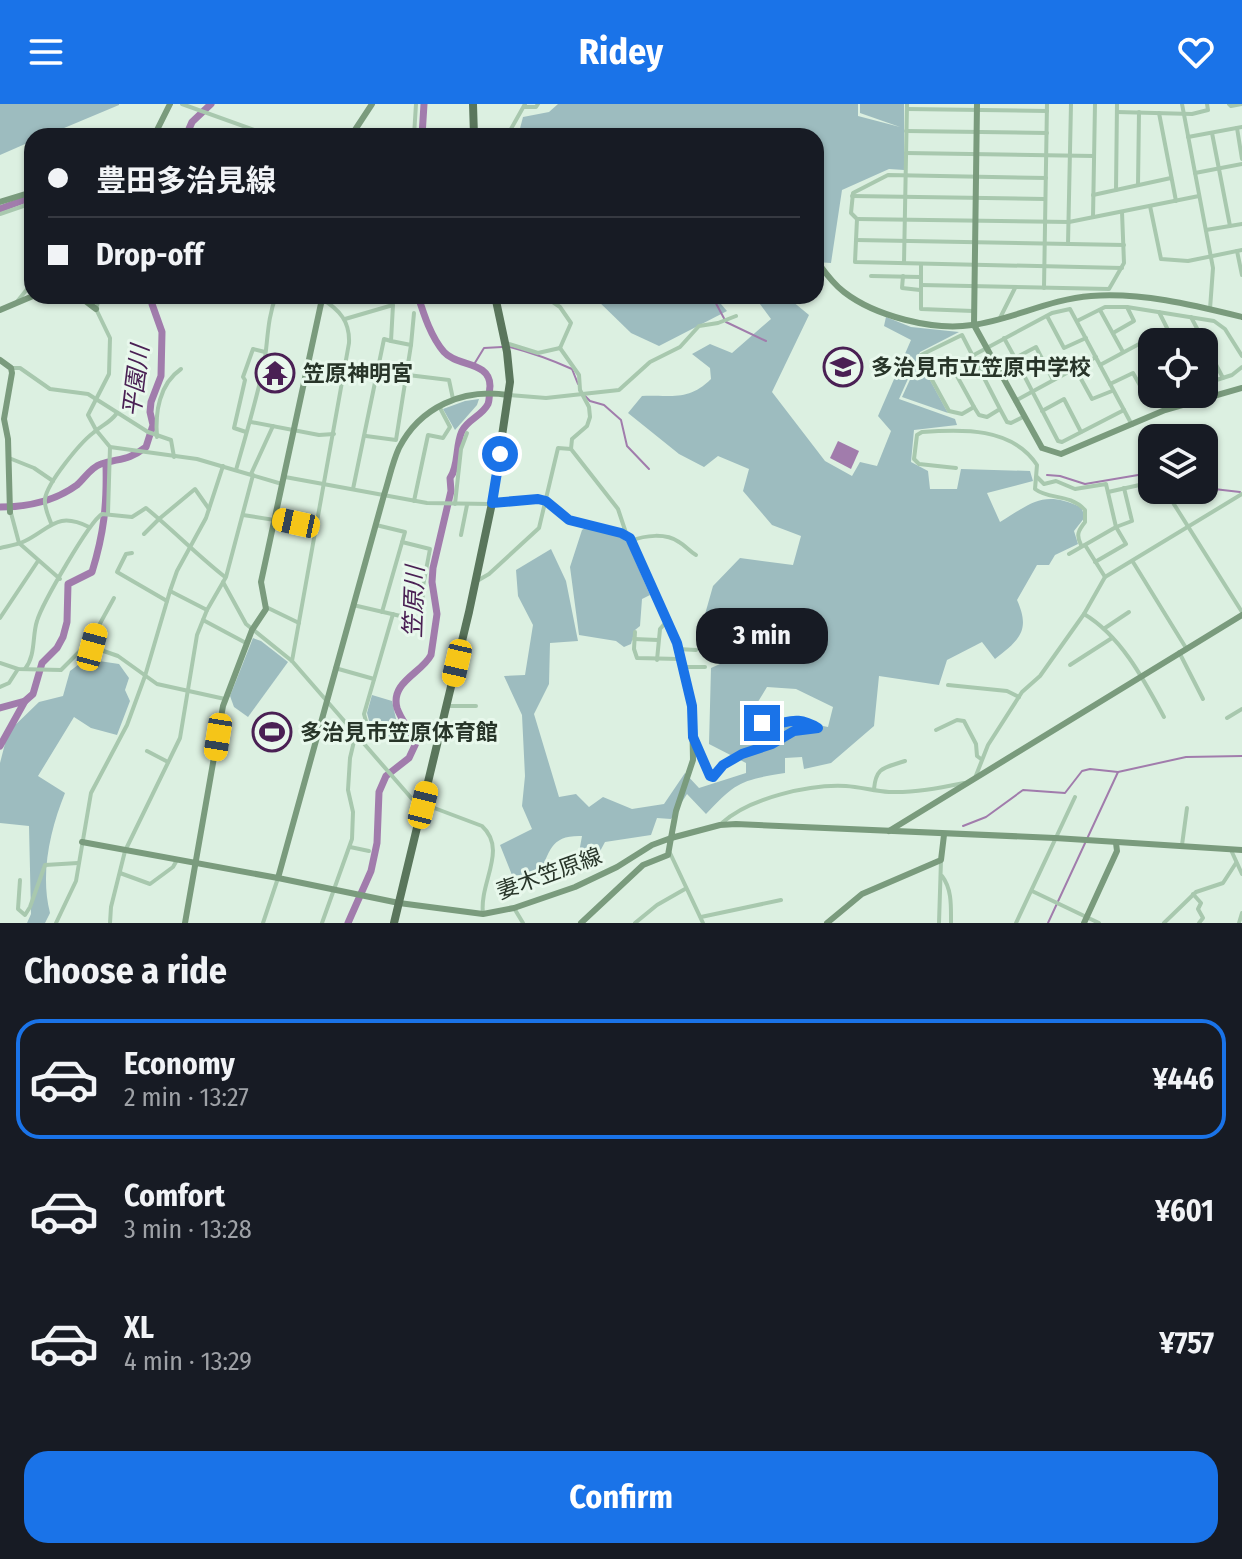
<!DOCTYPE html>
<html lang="en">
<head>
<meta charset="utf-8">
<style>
	:root { --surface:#171b24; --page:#20242c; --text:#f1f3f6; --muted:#9ea1a6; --line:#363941; --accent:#1a73e8 }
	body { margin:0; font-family:"Fira Sans Condensed","Noto Sans JP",sans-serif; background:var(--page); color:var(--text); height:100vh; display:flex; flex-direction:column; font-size:30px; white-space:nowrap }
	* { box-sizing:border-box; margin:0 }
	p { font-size:26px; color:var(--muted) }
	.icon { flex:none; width:44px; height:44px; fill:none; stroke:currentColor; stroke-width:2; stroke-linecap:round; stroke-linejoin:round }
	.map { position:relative; height:819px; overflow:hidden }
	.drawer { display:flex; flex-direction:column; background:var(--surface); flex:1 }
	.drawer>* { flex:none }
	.banner { position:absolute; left:24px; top:24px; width:800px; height:176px; border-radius:24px; box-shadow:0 2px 6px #0004; display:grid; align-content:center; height:176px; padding:0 24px; background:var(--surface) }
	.controls { position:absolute; left:1138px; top:224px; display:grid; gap:16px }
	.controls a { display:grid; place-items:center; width:80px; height:80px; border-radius:16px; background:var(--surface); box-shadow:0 2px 6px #0004; font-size:40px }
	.end { position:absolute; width:36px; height:36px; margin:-18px; border:10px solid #1a73e8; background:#fff; box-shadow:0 0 0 4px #fff }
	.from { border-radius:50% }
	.bubble { position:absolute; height:56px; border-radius:24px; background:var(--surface); box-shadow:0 2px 6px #0004; font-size:26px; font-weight:700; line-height:56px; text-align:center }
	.car { position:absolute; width:24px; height:48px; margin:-24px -12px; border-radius:10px; box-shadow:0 0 6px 2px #0007; background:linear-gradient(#f5c518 24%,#345 0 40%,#f5c518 0 76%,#345 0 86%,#f5c518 0) }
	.banner b { display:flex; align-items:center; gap:28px; height:76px; font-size:30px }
	.banner b+b { border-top:2px solid var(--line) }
	.banner i { width:20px; height:20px; background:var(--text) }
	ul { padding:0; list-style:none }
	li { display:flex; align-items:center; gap:24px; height:120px; margin:0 16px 12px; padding:0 8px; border:4px solid transparent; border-radius:24px }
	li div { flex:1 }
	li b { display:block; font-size:30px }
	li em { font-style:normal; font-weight:700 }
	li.active { border-color:var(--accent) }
	li>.icon { width:72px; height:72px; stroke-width:1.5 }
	h2 { padding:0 24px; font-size:36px; line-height:96px }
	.button { display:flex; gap:16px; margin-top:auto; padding:16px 24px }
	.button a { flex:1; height:92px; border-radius:24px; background:var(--accent); color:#fff; font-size:32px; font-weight:700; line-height:92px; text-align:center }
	header { display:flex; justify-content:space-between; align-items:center; height:104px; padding:0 24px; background:var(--accent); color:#fff; font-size:36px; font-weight:700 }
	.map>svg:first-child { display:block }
	.green { fill:#9dbcbf; fill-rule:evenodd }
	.water { fill:#a17cac }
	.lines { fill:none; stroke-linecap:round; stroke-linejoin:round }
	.stream { stroke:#a17cac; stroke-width:2 }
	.river { stroke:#a17cac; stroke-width:7 }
	.street { stroke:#a8c8ae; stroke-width:4 }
	.secondary { stroke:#7a9b7d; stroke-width:6 }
	.primary { stroke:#5a765c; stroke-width:8 }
	.route { stroke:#1a73e8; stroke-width:10 }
	.labels { text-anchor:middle; stroke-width:6; stroke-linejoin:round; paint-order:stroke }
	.poi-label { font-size:22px; font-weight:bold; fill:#283529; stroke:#e8f8ec; text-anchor:start }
	.street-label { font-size:22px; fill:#283529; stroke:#e8f8ec }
	.water-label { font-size:24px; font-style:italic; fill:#4a2054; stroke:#e8f8ec }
</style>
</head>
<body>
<header><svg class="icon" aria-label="menu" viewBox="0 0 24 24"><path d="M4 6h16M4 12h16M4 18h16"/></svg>Ridey<svg class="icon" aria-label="heart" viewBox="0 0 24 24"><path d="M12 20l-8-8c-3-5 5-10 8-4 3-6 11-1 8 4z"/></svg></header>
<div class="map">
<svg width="1242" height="819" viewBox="0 0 1242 819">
	<rect width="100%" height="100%" fill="#dcf0e1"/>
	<!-- green -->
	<g class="green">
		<path d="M0 0H119V1L45 32H32V37L0 51Z"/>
		<path d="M558 0H858V12L900 23 860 9V0H904V66L889 65 842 86 831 159 816 158V32H518L523 13 549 8Z"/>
		<path d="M593 192H714L727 207 659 242 631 229Z"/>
		<path d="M754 192H786L809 211 772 288 825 357 852 372 860 358 877 362 891 327 878 312 911 236 884 222 886 213 911 223 959 228 920 248 899 295 955 315 957 321 914 326 911 358 928 367 930 385H957L961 365 1030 367 1033 377 987 389 1000 418C1033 398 1043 386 1081 403L1085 413 1074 427 1078 440 1055 451 1049 461H1037L1017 496C1031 527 1019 536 995 555L982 538 947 556 939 581 879 572 874 622 831 659 804 665 802 653 785 654V669C741 676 736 678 706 710L687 690 671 715 657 714 651 731 605 738 598 751 578 754 582 732C550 731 550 747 539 772L512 771 500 741 532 725 522 702 525 672 522 611 504 572 525 571 533 521 518 492 516 466 551 445 566 477 578 537 550 539 549 580 534 610 559 693 576 690 589 703 603 693 632 705 664 700 685 669 699 684 746 669V659L709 640 711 564 720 560V539L698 535 713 482 740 454 793 461 801 432 772 421 743 387 749 365 718 352 704 363 679 350 628 309 642 292C672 291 689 297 711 275L710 264 692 250 710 240 732 249 771 215ZM767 583 796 585 833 603 828 623 799 617 767 623 754 614 756 601Z"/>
		<path d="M919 256 948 309 902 293Z"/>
		<path d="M479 295 477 301 455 326 443 305 465 297Z"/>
		<path d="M585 424 616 431 627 438 650 491 642 495 640 522 635 526 631 540 624 543 616 537 579 531 570 463 582 426Z"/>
		<path d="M253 534 261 537 288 558 248 613 234 603 230 592Z"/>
		<path d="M86 555 119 560 129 574 125 586 130 597 117 631 91 624 74 613 38 672 65 689C50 726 40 770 50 809L45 819H27L31 810 29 722 0 719V659L8 628 39 598 63 592 70 567Z"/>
		<path d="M372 591 392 597 398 624 391 627 389 635 371 624 367 609Z"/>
	</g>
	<!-- water -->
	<path class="water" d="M838 337 859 347 851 365 830 354Z"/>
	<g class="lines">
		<!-- stream -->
		<g class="stream">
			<path d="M712 192 726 218 766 237"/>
			<path d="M510 243C533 249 552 256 572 265L578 280"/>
			<path d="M473 262 484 244 502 243"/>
			<path d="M585 292 590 297 604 301 621 316 627 342 649 365"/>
			<path d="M1047 371 1060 372 1085 380 1144 370 1152 373"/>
			<path d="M1204 376 1214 385 1240 388"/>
			<path d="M963 722 986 713 1023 686 1065 689 1082 667 1090 665 1118 668 1186 653 1242 652"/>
			<path d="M1048 819 1118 668"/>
		</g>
		<!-- river -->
		<g class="river">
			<path d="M186 32 192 18 211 0"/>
			<path d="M422 32 424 0"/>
			<path d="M0 105 32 93"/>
			<path d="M0 403C26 403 55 397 77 381 84 375 91 363 101 360 119 354 128 357 146 343L153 321 150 308 151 298 161 272 162 228 152 200 154 192"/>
			<path d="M0 604 25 597"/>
			<path d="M0 642 25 597 33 590 42 559 57 544 63 533 67 518 68 480 92 468C104 429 107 401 106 360"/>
			<path d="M348 819 371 767 377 739 379 688 386 672 409 654 416 639C411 627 401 616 397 604 390 578 422 569 431 551L437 510 432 478 433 464 451 387 450 374C459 362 455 342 462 327 468 315 482 312 488 300 490 295 489 288 490 282 490 257 457 263 444 248 431 233 424 211 418 192"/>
		</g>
		<!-- street -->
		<g class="street">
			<path d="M182 0 271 32"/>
			<path d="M1182 0 1213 164 1210 205"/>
			<path d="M1229 0 1231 2 1242 0"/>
			<path d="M524 3H536L538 0"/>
			<path d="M907 5 1047 7"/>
			<path d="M1117 8 1192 10 1208 6 1207 0"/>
			<path d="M1159 9 1176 97"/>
			<path d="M1237 24 1242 55"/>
			<path d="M906 27 1047 29"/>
			<path d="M1212 29 1230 122"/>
			<path d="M414 32 416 0"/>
			<path d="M507 32 525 0"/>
			<path d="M1188 33 1242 23"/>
			<path d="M906 49 1094 52"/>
			<path d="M1195 69 1242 60"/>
			<path d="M1046 74 888 71 853 89 851 109 857 115 855 158 1122 164"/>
			<path d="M1138 81 1139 8"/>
			<path d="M1116 86 1117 0"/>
			<path d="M1093 91 1171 74"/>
			<path d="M852 92 1045 95"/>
			<path d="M1150 102 1161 155 1188 157 1242 146"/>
			<path d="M0 110 32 99"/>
			<path d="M1093 113 1095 0"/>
			<path d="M857 115 1069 118 1199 92"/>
			<path d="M1206 126 1242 120"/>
			<path d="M856 136 1124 141"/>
			<path d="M1068 140 1071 0"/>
			<path d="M1237 147 1242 171"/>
			<path d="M904 159 907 0"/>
			<path d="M921 160V205L973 207"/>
			<path d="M871 172 920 173"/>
			<path d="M903 172 902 184 920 186"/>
			<path d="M921 181 1109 185 1124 159 1122 108"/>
			<path d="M1044 184 1047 0"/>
			<path d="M100 192 96 205 110 234 109 270 88 311 96 326 110 343 197 355 282 380"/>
			<path d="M544 192 560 203 571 219 560 244"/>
			<path d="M16 199 32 179"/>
			<path d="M1100 206 1123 248"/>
			<path d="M1159 208 1174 238"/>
			<path d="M1047 212 1064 244 1086 234"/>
			<path d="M1191 213 1223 274"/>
			<path d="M1000 214 1015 184"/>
			<path d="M345 215 393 201 391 237 411 241 396 336 366 332"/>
			<path d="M1077 217 1105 203H1127L1214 217 1225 225 1242 252"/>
			<path d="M1113 229 1134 217 1127 203"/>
			<path d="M1004 234 1015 254 1036 243 1053 276"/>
			<path d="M1145 237 1152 251"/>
			<path d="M506 239 538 249 560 244"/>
			<path d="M411 241 414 209"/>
			<path d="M560 244 579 271 580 286 589 303 590 313 587 322 572 335 571 345 618 405 627 432"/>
			<path d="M1015 254 1058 337 1062 338 1124 306"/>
			<path d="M1100 261 1167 225"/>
			<path d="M952 263 974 303"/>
			<path d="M11 264H20L50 285 88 290 148 328 171 336 174 353"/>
			<path d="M1075 264 1092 295 1112 287"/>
			<path d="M408 271 449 276 453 295"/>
			<path d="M931 274 1052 209 1070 205 1132 321"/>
			<path d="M1110 280 1133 269 1151 301 1172 290"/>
			<path d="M1204 280 1232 271 1242 263"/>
			<path d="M509 291 546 294 619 286 650 258 680 243 699 222 718 219 736 212"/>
			<path d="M1015 297 1096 253"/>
			<path d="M1000 305 962 231 921 251 920 254 949 307 962 310 974 303 979 311 987 313 1000 305 1007 318 1011 319 1023 313"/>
			<path d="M1042 307 1064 295 1081 328"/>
			<path d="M251 318 319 331 334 330"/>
			<path d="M246 328 234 324 245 276 243 273 253 245 265 248"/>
			<path d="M157 333C155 309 159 280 181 265"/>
			<path d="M9 354 34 364 53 377"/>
			<path d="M956 364 919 360 914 355 917 331 922 328C962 325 1012 323 1037 361L1035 385C1049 396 1069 389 1085 406V418C1078 427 1076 431 1081 441"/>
			<path d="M236 366C246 331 256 297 264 261 268 237 267 215 276 192"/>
			<path d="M251 370 273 322"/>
			<path d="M285 373 427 399 490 400"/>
			<path d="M1037 373 1044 380 1056 377 1075 385 1106 380 1116 423 1126 440 1095 458"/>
			<path d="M353 385 384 235 391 237"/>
			<path d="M1165 386 1242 508"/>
			<path d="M1108 388 1144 380"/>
			<path d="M414 397 428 331 443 334 450 323 439 302"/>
			<path d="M455 400 461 345 467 329"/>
			<path d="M11 409 19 439 60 475"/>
			<path d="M108 409 110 343"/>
			<path d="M243 411 318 423"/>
			<path d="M51 419C48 411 44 403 45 395 47 379 80 339 93 329 102 321 110 319 117 309"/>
			<path d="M376 421 405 428 382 508"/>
			<path d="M144 430 159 415 195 385 209 405"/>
			<path d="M461 431 467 401"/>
			<path d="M631 437C645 431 666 429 679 438 686 442 689 447 696 451"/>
			<path d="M1085 441 1105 473"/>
			<path d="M0 444C8 442 17 441 25 437 51 424 57 407 89 423"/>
			<path d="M132 449 126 450 117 468 167 497"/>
			<path d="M1069 450 1116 423 1132 417 1124 384"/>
			<path d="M1133 458 1186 544"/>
			<path d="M477 477 489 470 539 424 558 344 571 345"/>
			<path d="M223 478 246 520 292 557 413 696 482 722C508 746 479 778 483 810"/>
			<path d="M170 487 207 506"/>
			<path d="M353 501 422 517 423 482 430 445 402 438"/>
			<path d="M266 503 299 519"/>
			<path d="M1084 510C1121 532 1144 576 1164 613"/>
			<path d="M0 514 38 457"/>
			<path d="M203 516 246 539"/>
			<path d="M1105 524 1129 508"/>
			<path d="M635 528 634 545 637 554 679 555"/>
			<path d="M634 535 658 536"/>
			<path d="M92 543 97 525 114 494"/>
			<path d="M678 545 696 546"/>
			<path d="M1179 548 1203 595"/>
			<path d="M657 556 660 525 667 517"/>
			<path d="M292 557 349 239C350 218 340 206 322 195"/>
			<path d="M0 559 18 565 61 566 80 547 92 543 118 552 157 580 225 595"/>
			<path d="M1070 561 1112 534"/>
			<path d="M684 563H705"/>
			<path d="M335 564 374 575"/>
			<path d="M25 565C36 551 32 532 37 517 42 500 89 418 102 410L132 413 146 404C174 427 197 451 225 473"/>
			<path d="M948 581 1007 587 1019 593"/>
			<path d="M0 583 9 579 18 565"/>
			<path d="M447 602H476"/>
			<path d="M1227 614 1242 605"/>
			<path d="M367 621 364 610 393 510"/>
			<path d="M936 626 957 616 964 617 976 640 977 652 981 655"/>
			<path d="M694 635 707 669 713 673 723 661 742 650 772 640 794 627 818 624 800 615 768 621 760 615"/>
			<path d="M147 647 168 658"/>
			<path d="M975 674 988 641 1022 588 1040 572 1084 510 1105 473 1242 390"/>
			<path d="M874 685C876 662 885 664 905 657"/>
			<path d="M722 719C749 694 810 680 846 682 860 683 875 687 889 688 914 689 939 684 964 679"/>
			<path d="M1182 741 1187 704"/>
			<path d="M350 743 369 747"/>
			<path d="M1231 746 1242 770"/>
			<path d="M670 749 703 819"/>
			<path d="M120 769 150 780 173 763 177 756"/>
			<path d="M942 772C952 785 951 802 951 819"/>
			<path d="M20 776 18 805 25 811 30 803 45 761 78 759"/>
			<path d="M1032 787 1099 819"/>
			<path d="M1193 790 1201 799 1198 805 1203 814 1199 819"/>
			<path d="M514 804 523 819"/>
			<path d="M701 813 781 796"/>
			<path d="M56 819 76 777 91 689 127 621 145 572 170 487 177 467 206 414 223 362"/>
			<path d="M110 819 111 803 125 747 180 634 197 531 207 506 226 473 253 371"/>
			<path d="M263 819 278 774"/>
			<path d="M322 819 352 735 353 708 348 686 350 654 356 629"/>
			<path d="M635 819 657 801 685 785"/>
			<path d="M939 819 941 756"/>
			<path d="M1016 819 1075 693"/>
			<path d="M1164 819 1196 788 1223 779 1236 759"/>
			<path d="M1239 819 1242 809"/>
		</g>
		<!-- secondary -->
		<g class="secondary">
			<path d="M977 0 974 221 1042 344 1061 350 1165 306 1242 284"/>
			<path d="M154 32 170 0"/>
			<path d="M351 32 372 0"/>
			<path d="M0 98 32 88"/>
			<path d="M816 156C824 167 832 179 844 188 875 212 933 227 972 221 1012 216 1049 195 1091 192 1141 188 1193 201 1242 213"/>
			<path d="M79 192 96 205"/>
			<path d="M0 206 33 192"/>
			<path d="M0 256 11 264 12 269 4 315 8 335 10 408"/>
			<path d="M492 399 530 396 546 397 569 416 621 429 631 437 674 530 692 602 693 656 676 707 671 734 720 721 736 720 1055 734 1242 746"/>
			<path d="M889 727 1242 511"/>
			<path d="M82 738 278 774 399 799 483 810 514 804 575 783 617 763 652 741 671 734 668 751 643 761 581 819"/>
			<path d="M278 774 384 391C389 376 392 359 399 344 420 303 463 284 508 291"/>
			<path d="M185 819 223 602 252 526 266 505 261 478 322 195 316 192"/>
			<path d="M827 819 862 790 941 756 944 731"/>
			<path d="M1084 819 1117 747 1116 739"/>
		</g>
		<!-- primary -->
		<g class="primary">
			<path d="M473 0 474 32"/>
			<path d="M394 819 469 508 492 399 510 278 507 248 495 192"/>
		</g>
	</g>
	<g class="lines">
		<!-- route -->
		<path class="route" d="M500 350 492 399 538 395 546 397 569 416 621 429 630 434 677 539 692 602 693 633 710 672 713 673 723 661 742 650 772 640 794 627 818 624C791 608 785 624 762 619"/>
	</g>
	<!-- icons -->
	<defs>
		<g id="school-ring" transform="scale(2)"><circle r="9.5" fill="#e8f8ec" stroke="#4a2054" stroke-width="1.5"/><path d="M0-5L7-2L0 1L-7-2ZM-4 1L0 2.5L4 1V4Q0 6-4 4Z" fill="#4a2054"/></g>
		<g id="temple-ring" transform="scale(2)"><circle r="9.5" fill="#e8f8ec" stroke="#4a2054" stroke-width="1.5"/><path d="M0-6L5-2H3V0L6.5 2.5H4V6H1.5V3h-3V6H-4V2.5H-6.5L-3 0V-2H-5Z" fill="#4a2054"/></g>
		<g id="stadium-ring" transform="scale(2)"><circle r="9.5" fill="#e8f8ec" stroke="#4a2054" stroke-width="1.5"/><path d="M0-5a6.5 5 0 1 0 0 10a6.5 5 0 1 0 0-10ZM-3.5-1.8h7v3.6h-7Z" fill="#4a2054"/></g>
	</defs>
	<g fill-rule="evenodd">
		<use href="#school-ring" x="843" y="263"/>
		<use href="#temple-ring" x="275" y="269"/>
		<use href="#stadium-ring" x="272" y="628"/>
	</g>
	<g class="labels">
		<!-- poi labels -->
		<g class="poi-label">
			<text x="871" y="271">多治見市立笠原中学校</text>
			<text x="303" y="277">笠原神明宮</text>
			<text x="300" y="636">多治見市笠原体育館</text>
		</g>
		<!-- street labels -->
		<g class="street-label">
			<text transform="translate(549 769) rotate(-20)" y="8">妻木笠原線</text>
		</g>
		<!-- water labels -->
		<g class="water-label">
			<text transform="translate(136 277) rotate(-83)" y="8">平園川</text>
			<text transform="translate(414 498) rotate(-88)" y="8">笠原川</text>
		</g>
	</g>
</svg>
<div class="controls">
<a><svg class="icon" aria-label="locate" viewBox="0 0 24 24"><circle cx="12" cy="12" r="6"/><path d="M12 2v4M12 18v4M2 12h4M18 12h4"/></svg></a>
<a><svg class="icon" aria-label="layers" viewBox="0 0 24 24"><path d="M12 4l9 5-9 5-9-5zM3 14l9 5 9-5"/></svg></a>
</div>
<i class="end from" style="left:500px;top:350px"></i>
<i class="end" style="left:762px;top:619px"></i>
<div class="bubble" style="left:696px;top:504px;width:132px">3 min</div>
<i class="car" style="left:296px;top:419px;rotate:282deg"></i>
<i class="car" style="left:92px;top:543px;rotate:15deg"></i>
<i class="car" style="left:457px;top:559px;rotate:193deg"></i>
<i class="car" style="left:218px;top:633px;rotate:189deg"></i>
<i class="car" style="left:423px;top:701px;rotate:14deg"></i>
<div class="banner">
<b><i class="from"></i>豊田多治見線</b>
<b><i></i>Drop-off</b>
</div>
</div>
<section class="drawer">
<h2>Choose a ride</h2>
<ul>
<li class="active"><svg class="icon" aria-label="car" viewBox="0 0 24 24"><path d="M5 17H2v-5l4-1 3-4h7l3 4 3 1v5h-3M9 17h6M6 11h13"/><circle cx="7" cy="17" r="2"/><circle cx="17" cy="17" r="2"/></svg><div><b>Economy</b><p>2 min · 13:27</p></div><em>¥446</em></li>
<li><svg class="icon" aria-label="car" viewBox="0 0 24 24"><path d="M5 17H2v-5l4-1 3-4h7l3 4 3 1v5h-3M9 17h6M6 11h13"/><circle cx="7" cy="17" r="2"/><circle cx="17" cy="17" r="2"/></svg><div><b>Comfort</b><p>3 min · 13:28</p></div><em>¥601</em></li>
<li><svg class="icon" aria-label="car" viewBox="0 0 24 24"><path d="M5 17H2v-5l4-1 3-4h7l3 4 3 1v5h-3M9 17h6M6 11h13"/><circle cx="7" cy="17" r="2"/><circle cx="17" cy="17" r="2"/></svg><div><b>XL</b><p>4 min · 13:29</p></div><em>¥757</em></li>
</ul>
<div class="button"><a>Confirm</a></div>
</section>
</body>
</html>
